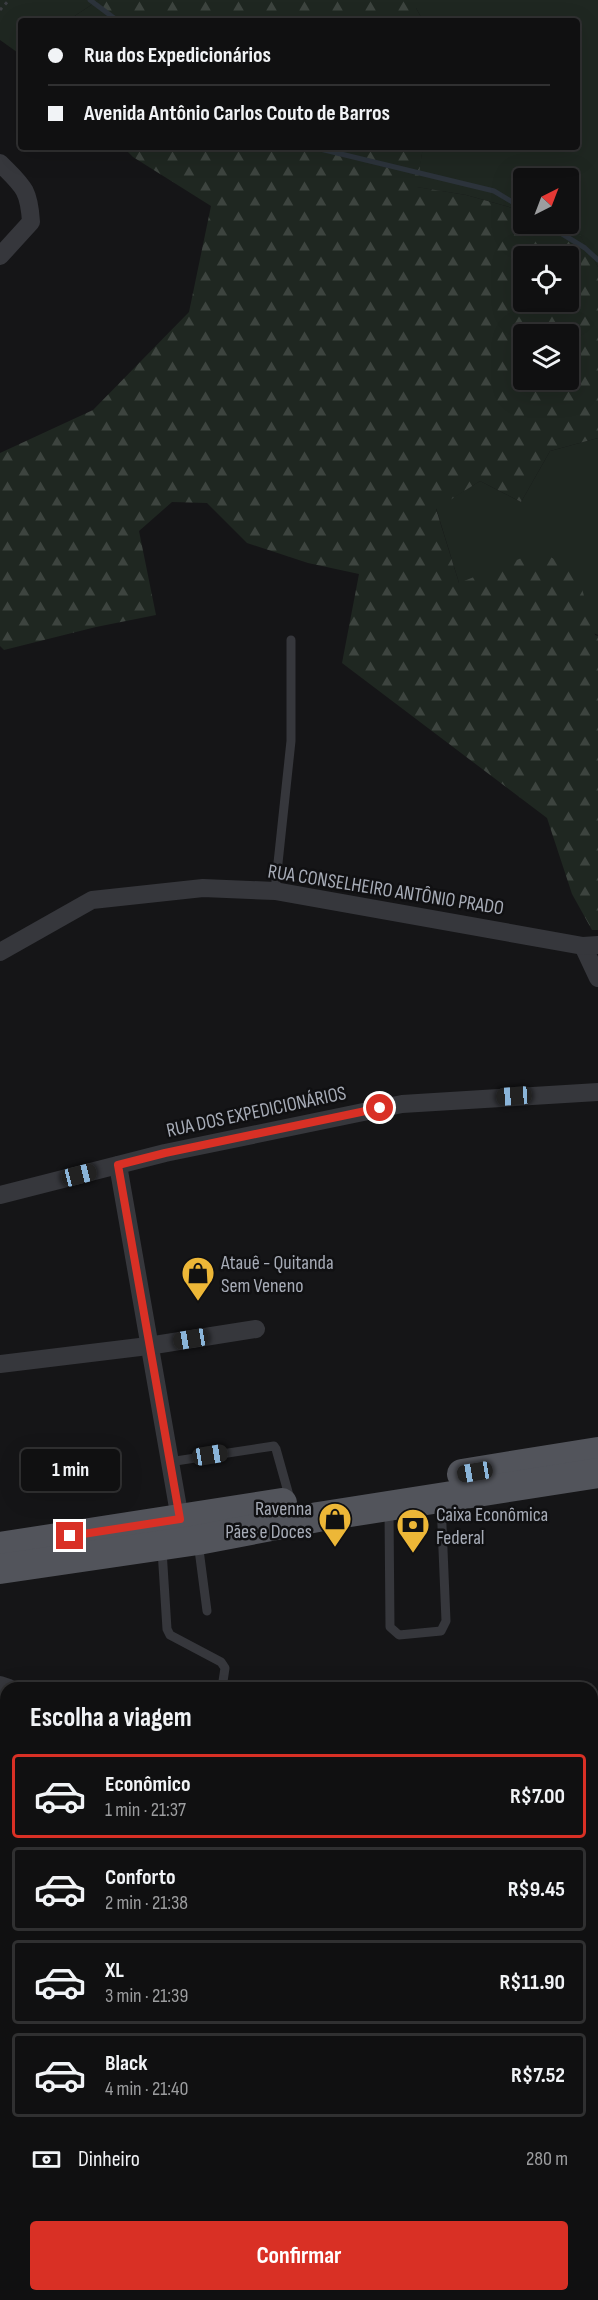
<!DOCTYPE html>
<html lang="pt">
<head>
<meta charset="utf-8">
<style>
	:root { --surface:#101011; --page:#19191a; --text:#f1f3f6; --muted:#9c9d9f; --line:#303031; --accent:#d93025 }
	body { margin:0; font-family:"Sofia Sans Condensed",sans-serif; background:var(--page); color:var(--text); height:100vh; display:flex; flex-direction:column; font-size:22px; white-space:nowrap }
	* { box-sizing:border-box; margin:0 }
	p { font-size:20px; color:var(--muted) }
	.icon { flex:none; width:33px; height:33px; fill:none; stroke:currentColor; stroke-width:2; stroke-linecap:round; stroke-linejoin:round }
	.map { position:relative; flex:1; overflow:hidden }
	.drawer { position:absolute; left:0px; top:1682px; width:598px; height:620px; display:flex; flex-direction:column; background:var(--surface); border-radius:18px 18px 0 0; box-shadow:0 6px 24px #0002,0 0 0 2px var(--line) }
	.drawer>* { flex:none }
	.hud { position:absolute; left:18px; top:18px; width:562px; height:132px; border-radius:6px; box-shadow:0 6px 24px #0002,0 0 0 2px var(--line); display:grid; align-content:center; height:132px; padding:0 30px; background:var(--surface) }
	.needle { width:39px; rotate:42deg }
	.tools { position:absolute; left:513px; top:168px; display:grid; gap:12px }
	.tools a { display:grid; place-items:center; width:66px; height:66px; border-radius:6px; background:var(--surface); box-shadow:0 6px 24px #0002,0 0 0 2px var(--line); font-size:30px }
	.end { position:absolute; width:27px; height:27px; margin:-14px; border:8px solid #d93025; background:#fff; box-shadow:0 0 0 3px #fff }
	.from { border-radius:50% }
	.bubble { position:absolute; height:42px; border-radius:6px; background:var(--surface); box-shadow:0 6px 24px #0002,0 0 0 2px var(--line); font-size:20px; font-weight:700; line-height:42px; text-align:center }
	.car { position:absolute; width:18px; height:36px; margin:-18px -9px; border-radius:8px; box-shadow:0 0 4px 2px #0007; background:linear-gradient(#222 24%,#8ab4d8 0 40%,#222 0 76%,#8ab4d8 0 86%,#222 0) }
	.hud b { display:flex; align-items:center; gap:21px; height:57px; font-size:22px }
	.hud b+b { border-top:2px solid var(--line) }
	.hud i { width:15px; height:15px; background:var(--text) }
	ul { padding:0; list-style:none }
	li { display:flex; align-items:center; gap:18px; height:84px; margin:0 12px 9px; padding:0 18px; border:3px solid var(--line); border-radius:6px }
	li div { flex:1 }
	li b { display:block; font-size:22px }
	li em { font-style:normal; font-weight:700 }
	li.selected { border-color:var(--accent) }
	li>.icon { width:54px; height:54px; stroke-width:1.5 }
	h2 { padding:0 30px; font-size:27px; line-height:72px }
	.pay { display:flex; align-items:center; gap:15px; height:66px; padding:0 30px; font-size:22px }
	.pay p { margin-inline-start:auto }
	.primary-button { display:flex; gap:12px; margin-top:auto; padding:12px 30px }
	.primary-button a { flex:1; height:69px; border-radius:6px; background:var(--accent); color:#fff; font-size:24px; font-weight:700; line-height:69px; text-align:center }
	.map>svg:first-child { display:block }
	.grass { fill:#1f2721 }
	.forest { fill:url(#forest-firs); fill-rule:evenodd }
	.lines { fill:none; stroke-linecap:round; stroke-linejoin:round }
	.stream { stroke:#2c333b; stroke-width:5 }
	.path { stroke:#3c3e43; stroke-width:3; stroke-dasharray:3 4.5; stroke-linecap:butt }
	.service { stroke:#36373c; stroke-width:9 }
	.minor { stroke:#36373c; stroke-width:18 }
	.primary { stroke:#52545b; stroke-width:30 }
	.route { stroke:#d93025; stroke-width:8 }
	.labels { text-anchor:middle; stroke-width:5; stroke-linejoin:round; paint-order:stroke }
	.street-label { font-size:20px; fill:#a7acb7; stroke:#101012 }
	.poi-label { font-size:20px; fill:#a7acb7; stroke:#101012; text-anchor:start }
</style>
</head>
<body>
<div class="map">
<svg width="598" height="2300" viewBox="0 0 598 2300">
	<defs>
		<pattern id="forest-firs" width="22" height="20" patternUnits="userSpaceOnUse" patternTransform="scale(1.5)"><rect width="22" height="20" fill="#1f2721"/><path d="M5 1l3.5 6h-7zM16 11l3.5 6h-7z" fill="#3d443f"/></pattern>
	</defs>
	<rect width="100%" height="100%" fill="#151517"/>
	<!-- grass -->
	<g class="grass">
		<path d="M0 0H99L67 21H21V55L0 40Z"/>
		<path d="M416 0H598V267L575 227 565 224H568V178H524L523 211 466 195 416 187 423 147H578V21H423L416 8Z"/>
		<path d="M598 438V635L459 583 436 508 480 481 521 502 550 451Z"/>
	</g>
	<!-- forest -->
	<g class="forest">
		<path d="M99 0H416V8L423 21H67Z"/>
		<path d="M123 147H423L417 187 466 195 523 211 524 224H565L575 226 598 267V438L550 451 521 502 480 481 436 509 459 583 539 551 577 571 595 635 598 636V930H592L572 894 547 818 342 663 359 574 308 563 247 543 207 503 172 502 139 531 156 615 96 627 4 650 0 646V453L93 410 189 312 211 206 133 157ZM524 256H568V302H524ZM524 334H568V380H524Z"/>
	</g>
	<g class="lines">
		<!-- stream -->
		<g class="stream">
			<path d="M90 0 118 21"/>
			<path d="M312 147 494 191 524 209"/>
			<path d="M546 224 585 248 598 260"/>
		</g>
		<!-- path -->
		<path class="path" d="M0 10 9 0"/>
		<!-- service -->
		<g class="service">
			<path d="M275 891 291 741V640"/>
			<path d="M169 1462 274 1446 276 1449 290 1499"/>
			<path d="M389 1511 390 1627 399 1635 441 1631 446 1621 441 1502"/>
			<path d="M198 1542 207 1611"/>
			<path d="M162 1550 167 1629 170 1635 221 1662 225 1668 222 1688"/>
		</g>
		<!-- minor -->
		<g class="minor">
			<path d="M0 163C23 186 29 189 31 222L0 256"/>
			<path d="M583 946 598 978"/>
			<path d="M0 952 92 900 203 888 275 891 583 946 598 945"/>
			<path d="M118 1165 180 1519"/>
			<path d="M0 1195 165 1153 402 1104 598 1092"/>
			<path d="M0 1364 148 1346 256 1329"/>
			<path d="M0 1685 9 1688"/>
			<path d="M0 1710 6 1712"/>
			<path d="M592 1834 598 1836"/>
			<path d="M592 1880 598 1882"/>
			<path d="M0 1909 6 1911"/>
			<path d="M0 2106 6 2108"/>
			<path d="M592 2261H598"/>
			<path d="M17 2295 26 2300"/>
			<path d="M152 2295 160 2300"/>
			<path d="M1 2300 6 2291"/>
			<path d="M469 2300 480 2295"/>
			<path d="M504 2300 506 2295"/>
		</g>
		<!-- primary -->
		<g class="primary">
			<path d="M462 1474 598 1452"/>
			<path d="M0 1547 282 1503"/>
			<path d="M0 1569 198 1540 318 1517 598 1473"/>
		</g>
	</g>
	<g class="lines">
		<!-- route -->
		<path class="route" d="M70 1536 180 1519 118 1165 165 1153 380 1108"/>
	</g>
	<!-- icons -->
	<defs>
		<g id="shop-pin" transform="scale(1.725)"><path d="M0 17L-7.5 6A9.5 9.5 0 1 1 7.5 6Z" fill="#edb737" stroke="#101012"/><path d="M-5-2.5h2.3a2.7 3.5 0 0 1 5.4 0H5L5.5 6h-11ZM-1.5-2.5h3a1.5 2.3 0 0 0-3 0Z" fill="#111"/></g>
		<g id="bank-pin" transform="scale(1.725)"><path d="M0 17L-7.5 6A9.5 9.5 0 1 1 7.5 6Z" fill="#edb737" stroke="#101012"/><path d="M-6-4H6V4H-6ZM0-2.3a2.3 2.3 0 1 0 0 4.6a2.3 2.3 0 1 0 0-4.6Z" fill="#111"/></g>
	</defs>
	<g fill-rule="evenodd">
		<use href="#shop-pin" x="198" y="1273"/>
		<use href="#shop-pin" x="335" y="1519"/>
		<use href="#bank-pin" x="413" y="1525"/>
	</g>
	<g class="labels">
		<!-- street labels -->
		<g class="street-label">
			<text transform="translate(386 889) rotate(9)" y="7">RUA CONSELHEIRO ANTÔNIO PRADO</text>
			<text transform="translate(256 1111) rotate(-12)" y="7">RUA DOS EXPEDICIONÁRIOS</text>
		</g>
		<!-- poi labels -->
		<g class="poi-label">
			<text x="221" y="1269">Atauê - Quitanda<tspan x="221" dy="23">Sem Veneno</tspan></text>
			<text x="312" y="1515" text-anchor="end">Ravenna<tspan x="312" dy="23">Pães e Doces</tspan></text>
			<text x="436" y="1521">Caixa Econômica<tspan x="436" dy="23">Federal</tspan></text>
		</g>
	</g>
</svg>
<div class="tools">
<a><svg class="needle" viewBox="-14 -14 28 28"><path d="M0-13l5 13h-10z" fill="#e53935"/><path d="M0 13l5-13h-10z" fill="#9c9d9f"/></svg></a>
<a><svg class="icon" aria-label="locate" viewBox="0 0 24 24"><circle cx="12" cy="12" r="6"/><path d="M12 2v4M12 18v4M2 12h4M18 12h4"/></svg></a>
<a><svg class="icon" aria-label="layers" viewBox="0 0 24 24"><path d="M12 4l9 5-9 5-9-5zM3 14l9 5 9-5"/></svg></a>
</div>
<i class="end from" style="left:380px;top:1108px"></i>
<i class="end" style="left:70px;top:1536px"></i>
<div class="bubble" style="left:21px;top:1449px;width:99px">1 min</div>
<i class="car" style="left:514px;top:1096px;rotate:266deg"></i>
<i class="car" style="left:79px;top:1175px;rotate:76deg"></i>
<i class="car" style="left:191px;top:1339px;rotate:261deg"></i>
<i class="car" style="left:210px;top:1455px;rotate:81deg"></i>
<i class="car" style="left:475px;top:1472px;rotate:261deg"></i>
<div class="hud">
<b><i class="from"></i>Rua dos Expedicionários</b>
<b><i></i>Avenida Antônio Carlos Couto de Barros</b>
</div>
<section class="drawer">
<h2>Escolha a viagem</h2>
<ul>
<li class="selected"><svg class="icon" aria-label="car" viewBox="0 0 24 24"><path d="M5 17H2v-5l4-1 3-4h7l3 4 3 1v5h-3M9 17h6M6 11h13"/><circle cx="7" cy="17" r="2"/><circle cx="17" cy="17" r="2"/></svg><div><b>Econômico</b><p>1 min · 21:37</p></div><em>R$7.00</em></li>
<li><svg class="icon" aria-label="car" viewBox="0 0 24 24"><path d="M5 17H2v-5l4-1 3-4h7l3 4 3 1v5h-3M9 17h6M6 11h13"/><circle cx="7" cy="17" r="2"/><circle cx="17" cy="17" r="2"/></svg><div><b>Conforto</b><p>2 min · 21:38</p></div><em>R$9.45</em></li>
<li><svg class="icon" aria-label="car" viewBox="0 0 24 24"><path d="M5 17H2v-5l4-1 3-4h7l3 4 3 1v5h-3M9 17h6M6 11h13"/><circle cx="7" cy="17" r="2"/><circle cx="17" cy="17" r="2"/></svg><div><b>XL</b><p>3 min · 21:39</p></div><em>R$11.90</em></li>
<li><svg class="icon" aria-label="car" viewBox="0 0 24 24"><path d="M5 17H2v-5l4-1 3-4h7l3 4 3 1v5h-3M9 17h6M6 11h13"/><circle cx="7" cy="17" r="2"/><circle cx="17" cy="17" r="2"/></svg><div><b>Black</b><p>4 min · 21:40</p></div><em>R$7.52</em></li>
</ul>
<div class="pay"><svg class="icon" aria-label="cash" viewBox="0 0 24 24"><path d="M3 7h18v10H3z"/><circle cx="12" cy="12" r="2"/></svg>Dinheiro<p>280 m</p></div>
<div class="primary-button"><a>Confirmar</a></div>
</section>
</div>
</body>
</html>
